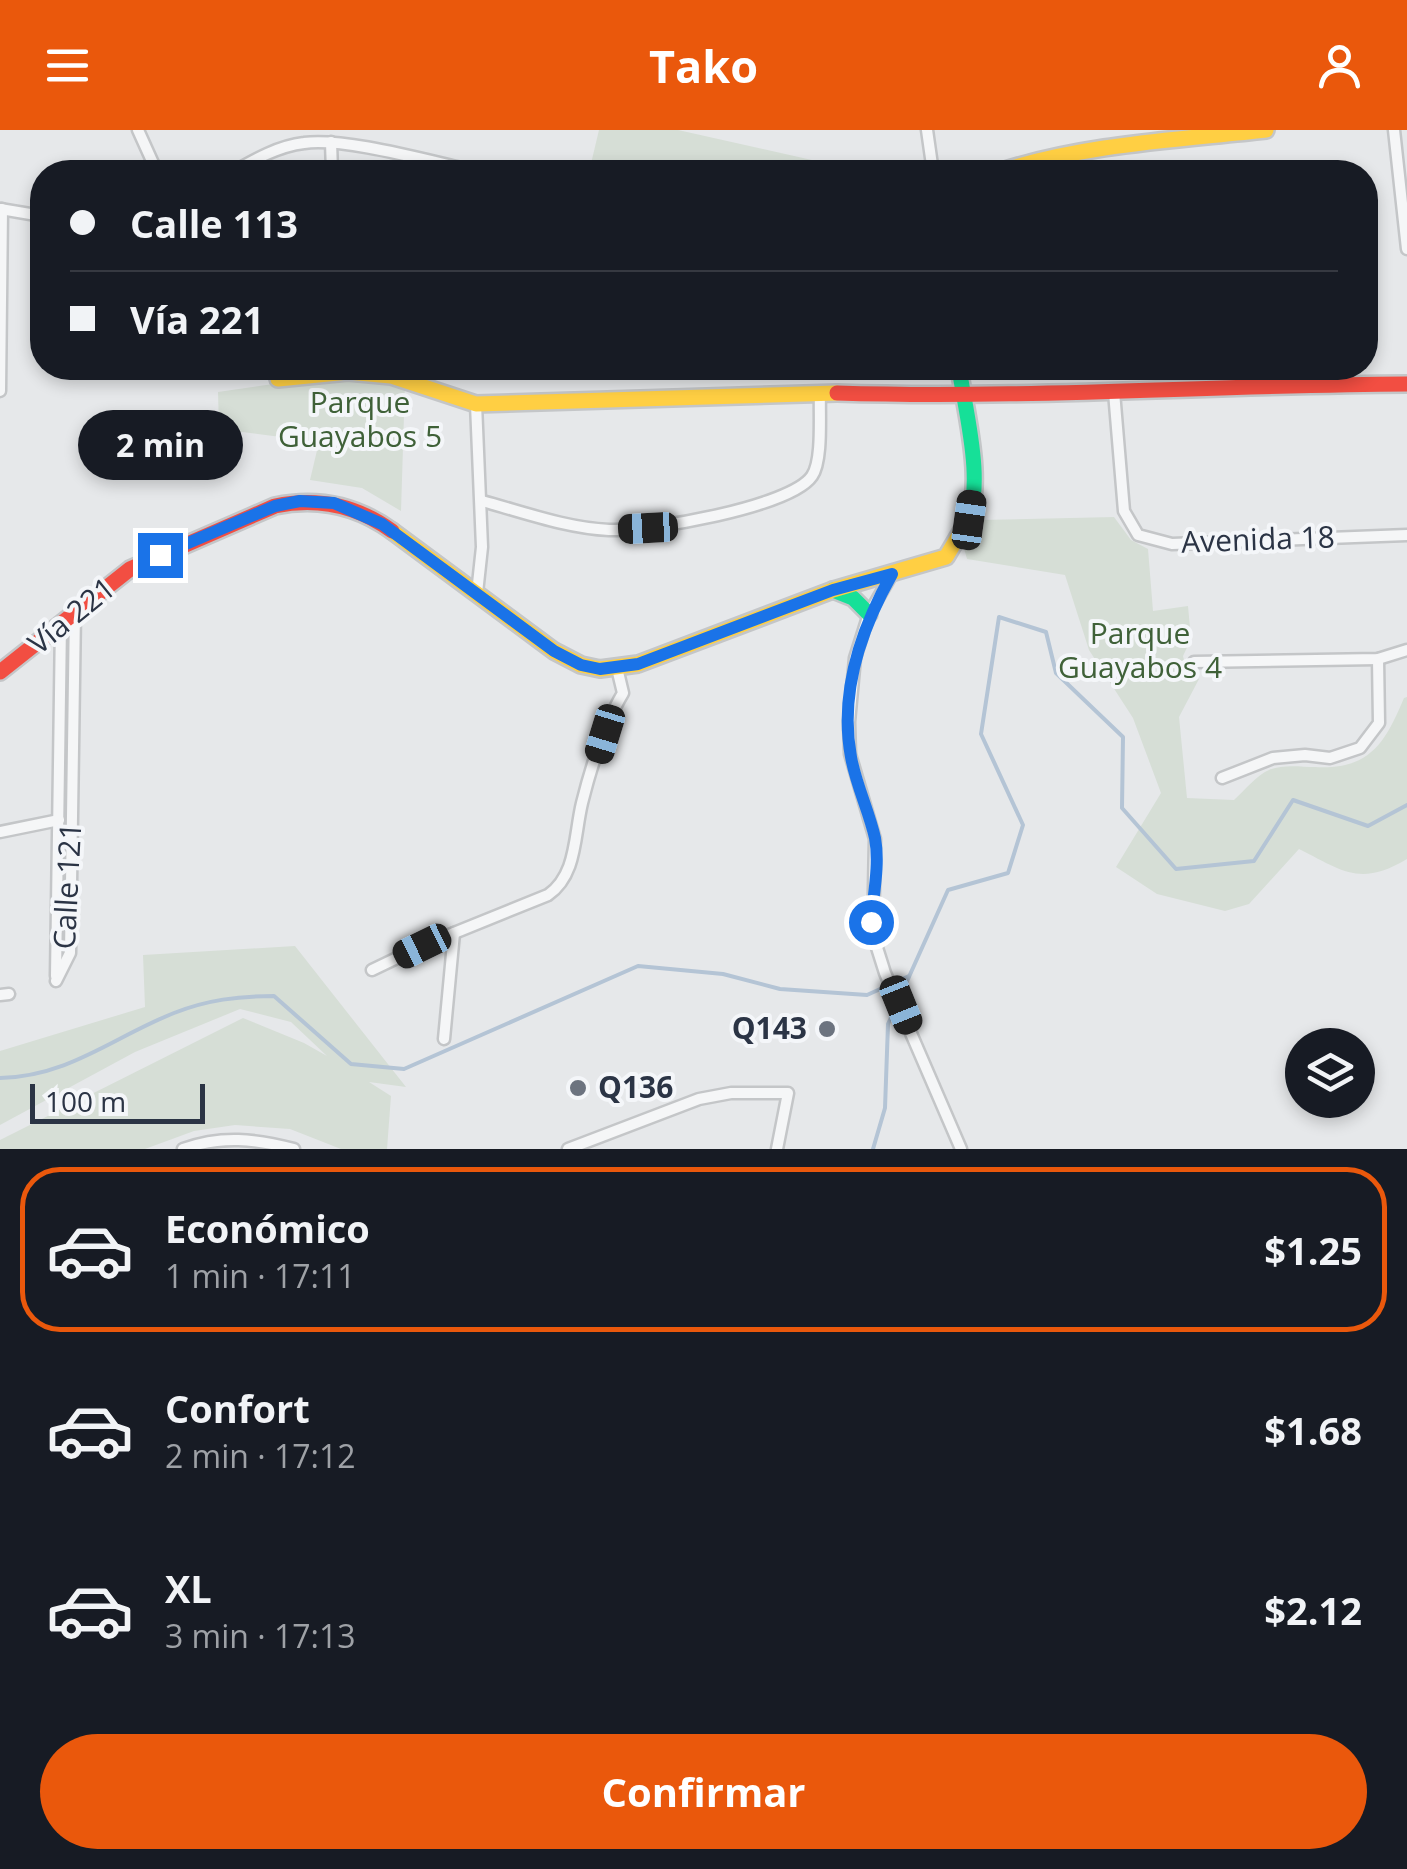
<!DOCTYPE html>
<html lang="es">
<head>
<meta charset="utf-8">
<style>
	:root { --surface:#171b24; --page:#242831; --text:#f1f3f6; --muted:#9ea1a6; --line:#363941; --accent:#ea580c }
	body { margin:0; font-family:"Open Sans",sans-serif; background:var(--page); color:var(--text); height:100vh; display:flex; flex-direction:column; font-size:38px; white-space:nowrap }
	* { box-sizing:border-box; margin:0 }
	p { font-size:32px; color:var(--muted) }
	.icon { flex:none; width:55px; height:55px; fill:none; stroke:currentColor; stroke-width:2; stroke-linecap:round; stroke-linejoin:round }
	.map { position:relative; height:1019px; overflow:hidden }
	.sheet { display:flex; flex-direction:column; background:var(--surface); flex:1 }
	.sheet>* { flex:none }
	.hud { position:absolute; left:30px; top:30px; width:1348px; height:220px; border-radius:40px; box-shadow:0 5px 15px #0003; display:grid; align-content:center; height:220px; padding:0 40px; background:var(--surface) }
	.tools { position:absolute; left:1285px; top:898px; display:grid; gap:20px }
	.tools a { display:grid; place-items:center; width:90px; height:90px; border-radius:50%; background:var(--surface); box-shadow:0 5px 15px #0003; font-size:50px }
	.scale { position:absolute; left:30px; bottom:25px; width:175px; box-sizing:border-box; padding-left:10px; border:5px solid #2b3445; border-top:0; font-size:28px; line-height:35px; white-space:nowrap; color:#2b3445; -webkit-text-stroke:8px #f4f6f9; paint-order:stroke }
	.end { position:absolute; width:45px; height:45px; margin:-22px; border:12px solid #1a73e8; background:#fff; box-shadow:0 0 0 5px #fff }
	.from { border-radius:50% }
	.bubble { position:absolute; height:70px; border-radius:35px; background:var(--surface); box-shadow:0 5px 15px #0003; font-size:32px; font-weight:700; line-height:70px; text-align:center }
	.car { position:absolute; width:30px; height:60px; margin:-30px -15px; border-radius:12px; box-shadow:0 0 8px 2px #0007; background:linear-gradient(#222 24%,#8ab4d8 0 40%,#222 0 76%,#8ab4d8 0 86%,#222 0) }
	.hud b { display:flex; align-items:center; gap:35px; height:95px; font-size:38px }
	.hud b+b { border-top:2px solid var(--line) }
	.hud i { width:25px; height:25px; background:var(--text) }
	ul { padding:18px 0 0; list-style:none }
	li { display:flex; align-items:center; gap:30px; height:165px; margin:0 20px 15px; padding:0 20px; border:5px solid transparent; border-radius:40px }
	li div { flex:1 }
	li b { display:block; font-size:38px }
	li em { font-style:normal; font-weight:700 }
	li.current { border-color:var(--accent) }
	li>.icon { width:90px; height:90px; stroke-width:1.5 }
	.cta { display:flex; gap:20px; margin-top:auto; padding:20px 40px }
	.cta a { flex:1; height:115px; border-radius:60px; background:var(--accent); color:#fff; font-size:40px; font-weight:700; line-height:115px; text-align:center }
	header { display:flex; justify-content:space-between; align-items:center; height:130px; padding:0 40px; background:var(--accent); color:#fff; font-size:45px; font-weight:700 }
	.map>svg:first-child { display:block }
	.green { fill:#d6ded6 }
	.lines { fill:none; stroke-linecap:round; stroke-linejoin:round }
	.stream { stroke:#b4c4d5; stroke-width:4 }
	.street-casing { stroke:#c4c6c8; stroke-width:15 }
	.fast-casing { stroke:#c4c6c8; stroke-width:20 }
	.slow-casing { stroke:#c4c6c8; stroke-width:20 }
	.jam-casing { stroke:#c4c6c8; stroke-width:20 }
	.street { stroke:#f5f6f7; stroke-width:10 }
	.fast { stroke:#16e098; stroke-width:15 }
	.slow { stroke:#ffcf43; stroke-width:15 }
	.jam { stroke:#f24e42; stroke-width:15 }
	.route { stroke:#1a73e8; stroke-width:12 }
	.poi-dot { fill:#6c737f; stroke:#f4f6f9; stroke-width:4 }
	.labels { text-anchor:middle; stroke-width:8; stroke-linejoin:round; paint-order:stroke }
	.park-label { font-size:30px; fill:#3f6138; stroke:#f4f6f9 }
	.street-label { font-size:30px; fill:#2b3445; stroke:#f4f6f9 }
	.poi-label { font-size:30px; font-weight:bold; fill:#2b3445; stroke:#f4f6f9; text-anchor:end }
</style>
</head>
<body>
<header><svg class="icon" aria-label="menu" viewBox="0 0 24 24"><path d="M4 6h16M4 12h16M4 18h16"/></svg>Tako<svg class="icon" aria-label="person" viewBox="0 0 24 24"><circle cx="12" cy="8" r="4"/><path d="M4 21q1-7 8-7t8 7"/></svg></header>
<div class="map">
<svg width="1407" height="1019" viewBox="0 0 1407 1019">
	<rect width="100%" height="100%" fill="#e6e8ea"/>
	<!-- green -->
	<g class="green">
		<path d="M599 0H678L834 35 915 42H589Z"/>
		<path d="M351 243 405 253 401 381 362 358 310 350 319 312 219 299 218 262Z"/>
		<path d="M1114 387 1131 410 1148 419 1153 481 1188 476 1191 509 1183 526 1187 542 1199 549 1179 587 1187 668 1234 670C1244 661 1257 645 1269 640 1283 634 1301 637 1315 637 1370 640 1385 613 1404 568L1407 567V729C1360 757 1343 741 1299 719L1249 774 1225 781 1157 764 1116 737 1161 663 1133 588 1089 520 1065 445 967 429 962 411 979 390Z"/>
		<path d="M295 816 406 957 369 952 391 966 387 1019H341L290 999 235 995 194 1001 145 1019H0V1010L243 888 304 913 327 926 291 892 240 879 135 922 0 995V921L145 877 143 825Z"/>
	</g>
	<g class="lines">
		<!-- stream -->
		<g class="stream">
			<path d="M899 869 948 760 1008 743 1023 695 981 604 999 487 1046 502 1056 543 1123 607 1122 678 1176 739 1254 731 1293 670 1368 696 1407 675"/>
			<path d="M0 948C70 946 113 907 174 883 207 870 238 866 274 866L351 934 404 939 638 836 723 844 780 859 867 865 909 846"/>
			<path d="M873 1019 885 978 888 894 896 877"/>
		</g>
		<!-- street casing -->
		<g class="street-casing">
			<g id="street">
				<path d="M138 0 157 42"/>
				<path d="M927 0 933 42"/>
				<path d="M1394 0 1407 119"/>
				<path d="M331 12 332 42"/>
				<path d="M233 42C254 30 278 16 304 13 346 7 435 33 479 42"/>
				<path d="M0 79 42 86"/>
				<path d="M0 261 2 79"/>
				<path d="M1114 262 1124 381 1138 405 1172 414 1407 405"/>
				<path d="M476 274 482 417 477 463"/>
				<path d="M482 371C523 382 566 398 609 400 647 402 791 377 812 346 823 330 819 284 820 263"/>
				<path d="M892 444 869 484 855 528 849 592 850 624 875 709 873 805 885 843 961 1019"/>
				<path d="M1194 532 1378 529 1407 520"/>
				<path d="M1222 648 1273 628 1305 625 1330 628 1360 618 1379 593 1378 529"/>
				<path d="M0 702 59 690"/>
				<path d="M372 840 422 816 548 765C577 745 574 706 582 673 591 637 604 595 623 563L617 538"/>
				<path d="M56 846 61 493"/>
				<path d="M56 851 70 823 75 481"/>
				<path d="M0 865 9 864"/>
				<path d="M444 909 454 803"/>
				<path d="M183 1019C222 1005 255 1009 294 1019"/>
				<path d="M568 1019 699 969 731 963H788L777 1019"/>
			</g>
		</g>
		<!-- fast casing -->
		<g class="fast-casing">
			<g id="fast">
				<path d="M959 238C965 280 987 360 964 397"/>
				<path d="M833 460 853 468 869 484"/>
			</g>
		</g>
		<!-- slow casing -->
		<g class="slow-casing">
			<g id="slow">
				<path d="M999 42C1085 14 1176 10 1266 0"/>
				<path d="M278 249 348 242 391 246 476 274 837 263"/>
				<path d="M392 401 554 521 581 535 600 539 638 534 833 460 946 427 964 397"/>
			</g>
		</g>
		<!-- jam casing -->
		<g class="jam-casing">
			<g id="jam">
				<path d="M837 263C1027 269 1217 255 1407 254"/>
				<path d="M0 542 130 439 275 376C318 367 356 375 392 401"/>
			</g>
		</g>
		<!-- street -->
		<use href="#street" class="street"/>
		<!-- fast -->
		<use href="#fast" class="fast"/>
		<!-- slow -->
		<use href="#slow" class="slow"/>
		<!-- jam -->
		<use href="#jam" class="jam"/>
	</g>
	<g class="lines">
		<!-- route -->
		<path class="route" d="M160 425 275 376 300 371 334 373 382 394 554 521 581 535 600 539 638 534 833 460 892 444C861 499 839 563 851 627 856 655 869 681 875 708 880 735 873 766 871 792"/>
	</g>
	<!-- markers -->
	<g class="poi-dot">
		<circle cx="827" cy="899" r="10"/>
		<circle cx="578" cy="958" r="10"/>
	</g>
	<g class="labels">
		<!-- park labels -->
		<g class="park-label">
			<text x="360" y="283">Parque<tspan x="360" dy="34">Guayabos 5</tspan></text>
			<text x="1140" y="514">Parque<tspan x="1140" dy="34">Guayabos 4</tspan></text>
		</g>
		<!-- street labels -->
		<g class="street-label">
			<text transform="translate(1258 410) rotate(-2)" y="10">Avenida 18</text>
			<text transform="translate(72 486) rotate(-39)" y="10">Vía 221</text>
			<text transform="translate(68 756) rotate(-87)" y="10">Calle 121</text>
		</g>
		<!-- poi labels -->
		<g class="poi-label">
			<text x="807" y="909">Q143</text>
			<text x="598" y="968" text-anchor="start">Q136</text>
		</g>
	</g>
</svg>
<div class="tools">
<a><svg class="icon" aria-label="layers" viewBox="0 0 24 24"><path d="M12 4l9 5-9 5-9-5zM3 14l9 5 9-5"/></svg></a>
</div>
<div class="scale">100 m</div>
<i class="end from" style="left:871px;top:792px"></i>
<i class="end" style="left:160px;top:425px"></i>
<div class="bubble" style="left:78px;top:280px;width:165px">2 min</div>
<i class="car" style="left:969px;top:390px;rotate:8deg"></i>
<i class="car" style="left:648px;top:398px;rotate:267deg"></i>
<i class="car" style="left:605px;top:604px;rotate:197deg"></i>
<i class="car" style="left:422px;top:816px;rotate:244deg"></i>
<i class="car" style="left:901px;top:875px;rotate:158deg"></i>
<div class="hud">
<b><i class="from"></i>Calle 113</b>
<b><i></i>Vía 221</b>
</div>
</div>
<section class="sheet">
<ul>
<li class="current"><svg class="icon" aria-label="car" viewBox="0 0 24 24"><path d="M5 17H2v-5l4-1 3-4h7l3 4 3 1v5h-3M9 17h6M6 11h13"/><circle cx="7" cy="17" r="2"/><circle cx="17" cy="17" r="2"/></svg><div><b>Económico</b><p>1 min · 17:11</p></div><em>$1.25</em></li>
<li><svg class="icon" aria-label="car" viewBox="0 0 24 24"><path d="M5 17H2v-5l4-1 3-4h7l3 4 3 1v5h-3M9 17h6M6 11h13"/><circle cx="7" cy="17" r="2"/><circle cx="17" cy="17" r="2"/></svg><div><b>Confort</b><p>2 min · 17:12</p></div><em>$1.68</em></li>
<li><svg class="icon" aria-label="car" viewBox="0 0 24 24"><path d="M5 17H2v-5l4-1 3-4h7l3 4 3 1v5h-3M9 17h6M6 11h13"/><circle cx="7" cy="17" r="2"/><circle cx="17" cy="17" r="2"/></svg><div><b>XL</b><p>3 min · 17:13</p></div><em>$2.12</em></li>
</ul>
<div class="cta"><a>Confirmar</a></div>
</section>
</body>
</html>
